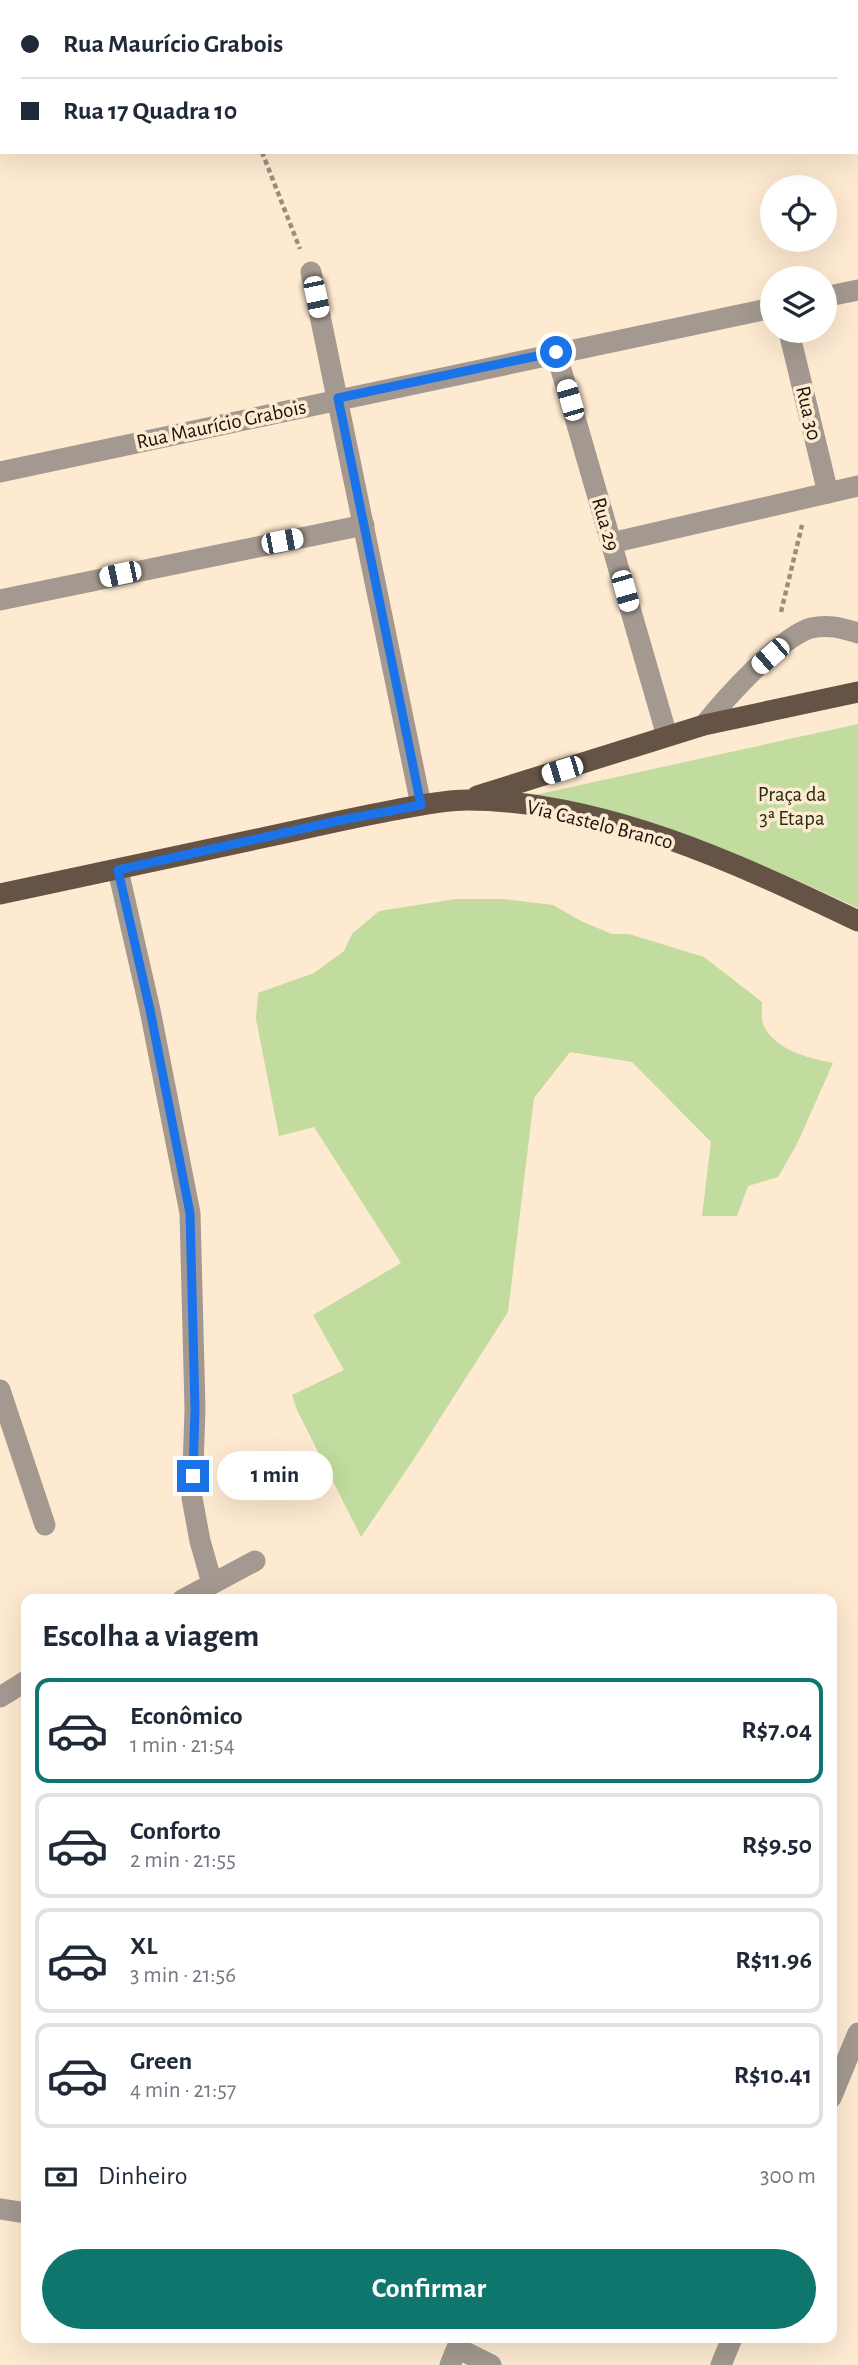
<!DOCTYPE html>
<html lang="pt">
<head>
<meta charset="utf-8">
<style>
	:root { --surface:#fff; --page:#f2f2f3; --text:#1f2937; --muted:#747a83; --line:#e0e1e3; --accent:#0f766e }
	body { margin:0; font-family:"Alegreya Sans",sans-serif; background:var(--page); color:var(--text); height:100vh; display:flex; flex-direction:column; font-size:26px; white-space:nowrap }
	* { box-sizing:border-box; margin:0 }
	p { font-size:23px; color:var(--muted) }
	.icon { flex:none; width:38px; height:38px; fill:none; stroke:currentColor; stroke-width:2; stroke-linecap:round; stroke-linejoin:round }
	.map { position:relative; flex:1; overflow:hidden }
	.drawer { position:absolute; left:21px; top:1594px; width:816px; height:749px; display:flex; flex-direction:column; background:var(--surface); border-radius:14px; box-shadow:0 7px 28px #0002 }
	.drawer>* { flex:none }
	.top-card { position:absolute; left:0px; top:0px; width:859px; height:154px; box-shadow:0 7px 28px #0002; display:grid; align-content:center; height:154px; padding:0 21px; background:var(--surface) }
	.fabs { position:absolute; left:760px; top:175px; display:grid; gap:14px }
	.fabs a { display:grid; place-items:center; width:77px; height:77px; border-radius:50%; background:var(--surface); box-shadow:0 7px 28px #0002; font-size:35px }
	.end { position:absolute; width:32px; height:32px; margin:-16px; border:9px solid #1a73e8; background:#fff; box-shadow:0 0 0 4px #fff }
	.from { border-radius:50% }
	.bubble { position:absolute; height:49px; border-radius:24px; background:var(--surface); box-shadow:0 7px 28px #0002; font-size:23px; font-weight:700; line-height:49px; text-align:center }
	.car { position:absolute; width:21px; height:42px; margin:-21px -10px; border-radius:9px; box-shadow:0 0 5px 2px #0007; background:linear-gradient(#fff 24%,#345 0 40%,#fff 0 76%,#345 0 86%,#fff 0) }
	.top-card b { display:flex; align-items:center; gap:24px; height:66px; font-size:26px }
	.top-card b+b { border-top:2px solid var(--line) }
	.top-card i { width:18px; height:18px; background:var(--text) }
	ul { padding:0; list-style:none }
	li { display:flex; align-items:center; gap:21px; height:105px; margin:0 14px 10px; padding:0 7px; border:4px solid var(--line); border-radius:14px }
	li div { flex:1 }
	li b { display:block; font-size:26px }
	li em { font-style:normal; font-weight:700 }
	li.selected { border-color:var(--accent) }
	li>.icon { width:63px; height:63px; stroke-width:1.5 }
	h2 { padding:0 21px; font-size:32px; line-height:84px }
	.pay { display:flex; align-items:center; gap:18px; height:77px; padding:0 21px; font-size:26px }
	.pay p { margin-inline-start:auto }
	.cta { display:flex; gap:14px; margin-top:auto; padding:14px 21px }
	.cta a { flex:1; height:80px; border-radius:42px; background:var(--accent); color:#fff; font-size:28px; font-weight:700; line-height:80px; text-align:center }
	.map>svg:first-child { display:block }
	.green { fill:#c1dc9e }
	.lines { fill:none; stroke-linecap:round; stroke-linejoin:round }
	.path { stroke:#9c8d7b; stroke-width:4.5; stroke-dasharray:5 3.5; stroke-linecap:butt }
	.minor { stroke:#a39990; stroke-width:21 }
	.major { stroke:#655445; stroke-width:21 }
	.route { stroke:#1a73e8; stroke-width:9 }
	.labels { text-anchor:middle; stroke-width:7; stroke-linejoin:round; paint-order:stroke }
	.street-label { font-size:21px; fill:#1a130b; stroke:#feead1 }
	.park-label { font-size:21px; fill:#232f0e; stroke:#feead1 }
</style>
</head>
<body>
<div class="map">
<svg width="858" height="2365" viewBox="0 0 858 2365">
	<rect width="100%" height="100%" fill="#feead1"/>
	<!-- green -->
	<g class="green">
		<path d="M858 724V908L763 865 658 827 530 796Z"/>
		<path d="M456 899H504L553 905 583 922 612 934H629L704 957 762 1002C762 1009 761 1018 763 1024 774 1050 808 1058 833 1063L797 1144 778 1177 748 1186 737 1216H702L711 1142 632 1062 570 1052 534 1098 508 1312 414 1459 361 1537 297 1410 292 1395 344 1370 313 1315 401 1263 314 1127 279 1136 256 1019 258 993 314 973 344 951 352 934 379 911Z"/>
	</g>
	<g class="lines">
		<!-- path -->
		<g class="path">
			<path d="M262 152 300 249"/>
			<path d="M781 612 802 525"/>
		</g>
		<!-- minor -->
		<g class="minor">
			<path d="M311 272 421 805"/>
			<path d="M824 297 858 290"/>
			<path d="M789 332 828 493"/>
			<path d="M556 352 667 736"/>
			<path d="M0 472 772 308"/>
			<path d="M611 543 858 486"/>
			<path d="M0 600 364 525"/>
			<path d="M704 725C725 699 780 637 811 628 828 624 842 628 858 633"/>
			<path d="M118 870 150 1010 190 1213 195 1409 192 1498 200 1541 212 1583"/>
			<path d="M0 1390 45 1525"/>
			<path d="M182 1600 255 1561"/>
			<path d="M0 1697 26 1681"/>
			<path d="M831 2098 858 2033"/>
			<path d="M0 2209 26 2213"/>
			<path d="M450 2365 457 2348 491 2365"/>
			<path d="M721 2365 732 2338"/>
		</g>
		<!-- major -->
		<g class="major">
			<path d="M26 2 30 0"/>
			<path d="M218 2 221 0"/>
			<path d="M0 13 2 12"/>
			<path d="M0 120 2 119"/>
			<path d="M477 796 704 725 858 692"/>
			<path d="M0 894C95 874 190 854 285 833 321 825 357 817 394 810 417 806 443 800 467 800 602 800 739 864 858 921"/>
		</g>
	</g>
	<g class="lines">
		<!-- route -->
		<path class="route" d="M193 1476 195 1409 190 1213 150 1010 118 870 337 821 421 805 338 398 556 352"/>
	</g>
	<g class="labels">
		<!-- street labels -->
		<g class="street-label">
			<text transform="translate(809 413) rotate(77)" y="7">Rua 30</text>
			<text transform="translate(221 424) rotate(-12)" y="7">Rua Maurício Grabois</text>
			<text transform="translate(606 524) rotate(74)" y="7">Rua 29</text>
			<text transform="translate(600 824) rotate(14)" y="7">Via Castelo Branco</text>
		</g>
		<!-- park labels -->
		<g class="park-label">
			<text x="792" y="801">Praça da<tspan x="792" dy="24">3ª Etapa</tspan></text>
		</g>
	</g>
</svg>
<div class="fabs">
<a><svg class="icon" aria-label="locate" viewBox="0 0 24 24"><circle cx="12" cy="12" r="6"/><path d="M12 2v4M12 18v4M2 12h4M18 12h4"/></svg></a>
<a><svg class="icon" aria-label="layers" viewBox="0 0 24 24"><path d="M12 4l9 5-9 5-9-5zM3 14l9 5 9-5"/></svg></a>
</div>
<i class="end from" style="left:556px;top:352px"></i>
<i class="end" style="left:193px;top:1476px"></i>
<div class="bubble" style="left:217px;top:1451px;width:116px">1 min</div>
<i class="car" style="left:316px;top:297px;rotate:168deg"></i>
<i class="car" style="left:570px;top:400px;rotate:344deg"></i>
<i class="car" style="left:282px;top:541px;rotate:79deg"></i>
<i class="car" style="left:120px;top:574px;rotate:258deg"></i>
<i class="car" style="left:625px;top:591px;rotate:164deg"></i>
<i class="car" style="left:770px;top:656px;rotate:229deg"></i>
<i class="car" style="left:562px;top:770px;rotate:253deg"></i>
<div class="top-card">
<b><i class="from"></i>Rua Maurício Grabois</b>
<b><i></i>Rua 17 Quadra 10</b>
</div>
<section class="drawer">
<h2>Escolha a viagem</h2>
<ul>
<li class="selected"><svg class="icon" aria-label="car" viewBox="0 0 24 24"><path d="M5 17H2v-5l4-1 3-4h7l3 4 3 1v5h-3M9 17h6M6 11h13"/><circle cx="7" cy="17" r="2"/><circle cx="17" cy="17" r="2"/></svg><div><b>Econômico</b><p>1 min · 21:54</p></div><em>R$7.04</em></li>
<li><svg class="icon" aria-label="car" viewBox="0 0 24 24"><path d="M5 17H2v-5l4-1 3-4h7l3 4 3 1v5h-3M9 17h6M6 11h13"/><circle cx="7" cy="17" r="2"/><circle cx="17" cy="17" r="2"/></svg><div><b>Conforto</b><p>2 min · 21:55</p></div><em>R$9.50</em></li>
<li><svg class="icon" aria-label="car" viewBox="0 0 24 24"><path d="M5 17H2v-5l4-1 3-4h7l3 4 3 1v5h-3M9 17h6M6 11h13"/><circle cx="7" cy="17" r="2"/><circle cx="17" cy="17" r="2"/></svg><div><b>XL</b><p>3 min · 21:56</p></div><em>R$11.96</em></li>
<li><svg class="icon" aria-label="car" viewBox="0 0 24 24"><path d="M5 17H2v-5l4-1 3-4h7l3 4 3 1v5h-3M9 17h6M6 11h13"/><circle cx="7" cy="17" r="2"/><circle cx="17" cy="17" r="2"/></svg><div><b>Green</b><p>4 min · 21:57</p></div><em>R$10.41</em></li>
</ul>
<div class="pay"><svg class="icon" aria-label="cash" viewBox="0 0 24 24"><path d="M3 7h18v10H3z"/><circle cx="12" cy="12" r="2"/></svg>Dinheiro<p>300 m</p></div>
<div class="cta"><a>Confirmar</a></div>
</section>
</div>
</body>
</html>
